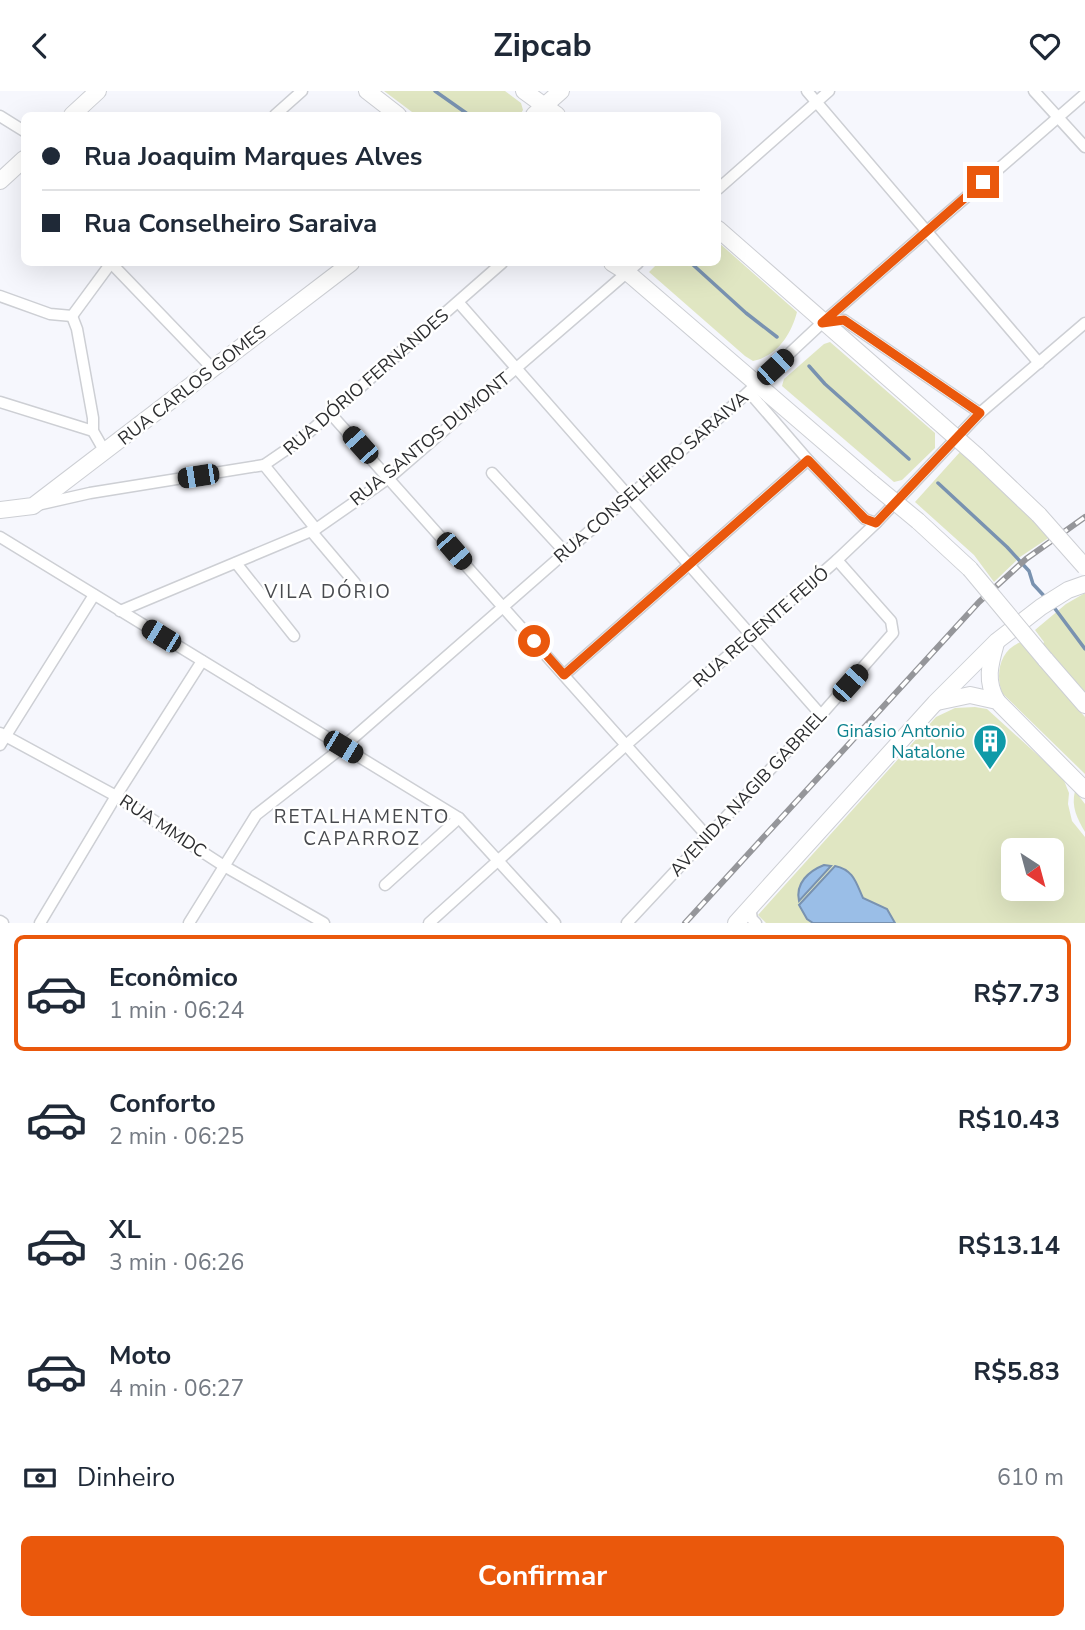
<!DOCTYPE html>
<html lang="pt">
<head>
<meta charset="utf-8">
<style>
	:root { --surface:#fff; --page:#f6f6f7; --text:#1f2937; --muted:#747a83; --line:#e0e1e3; --accent:#ea580c }
	body { margin:0; font-family:"Nunito Sans",sans-serif; background:var(--page); color:var(--text); height:100vh; display:flex; flex-direction:column; font-size:26px; white-space:nowrap }
	* { box-sizing:border-box; margin:0 }
	p { font-size:23px; color:var(--muted) }
	.icon { flex:none; width:38px; height:38px; fill:none; stroke:currentColor; stroke-width:2; stroke-linecap:round; stroke-linejoin:round }
	.map { position:relative; height:832px; overflow:hidden }
	.drawer { display:flex; flex-direction:column; background:var(--surface); flex:1 }
	.drawer>* { flex:none }
	.guide { position:absolute; left:21px; top:21px; width:700px; height:154px; border-radius:10px; box-shadow:0 7px 28px #0002; display:grid; align-content:center; height:154px; padding:0 21px; background:var(--surface) }
	.needle { width:46px; rotate:144deg }
	.buttons { position:absolute; left:1001px; top:747px; display:grid; gap:14px }
	.buttons a { display:grid; place-items:center; width:63px; height:63px; border-radius:10px; background:var(--surface); box-shadow:0 7px 28px #0002; font-size:35px }
	.end { position:absolute; width:32px; height:32px; margin:-16px; border:9px solid #ea580c; background:#fff; box-shadow:0 0 0 4px #fff }
	.from { border-radius:50% }
	.car { position:absolute; width:21px; height:42px; margin:-21px -10px; border-radius:9px; box-shadow:0 0 5px 2px #0007; background:linear-gradient(#222 24%,#8ab4d8 0 40%,#222 0 76%,#8ab4d8 0 86%,#222 0) }
	.guide b { display:flex; align-items:center; gap:24px; height:66px; font-size:26px }
	.guide b+b { border-top:2px solid var(--line) }
	.guide i { width:18px; height:18px; background:var(--text) }
	ul { padding:12px 0 0; list-style:none }
	li { display:flex; align-items:center; gap:21px; height:116px; margin:0 14px 10px; padding:0 7px; border:4px solid transparent; border-radius:10px }
	li div { flex:1 }
	li b { display:block; font-size:26px }
	li em { font-style:normal; font-weight:700 }
	li.on { border-color:var(--accent) }
	li>.icon { width:63px; height:63px; stroke-width:1.5 }
	.pay { display:flex; align-items:center; gap:18px; height:77px; padding:0 21px; font-size:26px }
	.pay p { margin-inline-start:auto }
	.button { display:flex; gap:14px; margin-top:auto; padding:14px 21px }
	.button a { flex:1; height:80px; border-radius:10px; background:var(--accent); color:#fff; font-size:28px; font-weight:700; line-height:80px; text-align:center }
	header { display:flex; justify-content:space-between; align-items:center; height:91px; padding:0 21px; background:var(--surface); font-size:32px; font-weight:700 }
	.map>svg:first-child { display:block }
	.green { fill:#e0e6c2; fill-rule:evenodd }
	.water { fill:#9abee7; stroke:#7992b0; stroke-width:2 }
	.lines { fill:none; stroke-linecap:round; stroke-linejoin:round }
	.stream { stroke:#7992b0; stroke-width:3.5 }
	.street-casing { stroke:#cdcfd4; stroke-width:13 }
	.secondary-casing { stroke:#cdcfd4; stroke-width:18 }
	.street { stroke:#fff; stroke-width:10 }
	.secondary { stroke:#fff; stroke-width:16 }
	.rail-casing { stroke:#95969a; stroke-width:6 }
	.rail { stroke:#fff; stroke-width:3.5; stroke-dasharray:10; stroke-linecap:butt }
	.secondary-bridge-casing { stroke:#cdcfd4; stroke-width:18; stroke-linecap:butt }
	.secondary-bridge { stroke:#fff; stroke-width:16 }
	.route { stroke:#ea580c; stroke-width:9 }
	.labels { text-anchor:middle; stroke-width:5; stroke-linejoin:round; paint-order:stroke }
	.street-label { font-size:18px; fill:#2c2d2f; stroke:#fff }
	.culture-label { font-size:18px; fill:#0d838f; stroke:#fff; text-anchor:end }
	.neighbourhood-label { font-size:19px; letter-spacing:2px; fill:#484a4e; stroke:#fff }
</style>
</head>
<body>
<header><svg class="icon" aria-label="back" viewBox="0 0 24 24"><path d="M15 5l-7 7 7 7"/></svg>Zipcab<svg class="icon" aria-label="heart" viewBox="0 0 24 24"><path d="M12 20l-8-8c-3-5 5-10 8-4 3-6 11-1 8 4z"/></svg></header>
<div class="map">
<svg width="1085" height="832" viewBox="0 0 1085 832">
	<rect width="100%" height="100%" fill="#f6f7fd"/>
	<!-- green -->
	<g class="green">
		<path d="M384 0H505L521 12 523 19 520 24H416Z"/>
		<path d="M718 151 797 221C791 244 777 265 753 270L745 265 649 181 658 172H718Z"/>
		<path d="M830 251 935 342V357L902 389 894 391 782 295 784 288 824 253Z"/>
		<path d="M960 361 981 375 1050 446 1020 466 994 491 974 464 915 411Z"/>
		<path d="M1085 502V601L1043 553 1044 551 1035 539 1066 513Z"/>
		<path d="M1021 551 1085 626V683L1002 602C995 582 1000 559 1021 551Z"/>
		<path d="M975 616 987 618 1063 687 1069 702 1068 713 1072 730 1085 746V832H766L758 824 936 626 955 617ZM1013 760H1052V798H1013Z"/>
		<path d="M1075 700 1085 713V741C1077 727 1071 716 1075 700Z"/>
	</g>
	<!-- water -->
	<g class="water">
		<path d="M824 774 831 775 799 810C795 792 809 780 824 774Z"/>
		<path d="M835 775C854 779 856 792 863 807L887 818 895 832H813L807 828 799 814Z"/>
	</g>
	<g class="lines">
		<!-- stream -->
		<g class="stream">
			<path d="M435 0 469 24"/>
			<path d="M691 172 746 222 777 246"/>
			<path d="M809 275 825 293 909 368"/>
			<path d="M938 392 1007 456 1029 480 1033 493 1046 507"/>
			<path d="M1053 515 1085 558"/>
		</g>
		<!-- street casing -->
		<g class="street-casing">
			<g id="street">
				<path d="M807 0 1039 272"/>
				<path d="M1034 0 1085 56"/>
				<path d="M275 24 302 0"/>
				<path d="M0 25 24 40"/>
				<path d="M718 98 829 0"/>
				<path d="M111 172 213 278"/>
				<path d="M0 205 50 223 72 225"/>
				<path d="M459 212 821 624"/>
				<path d="M72 225 77 238 93 327V340L105 361"/>
				<path d="M72 225 111 172"/>
				<path d="M823 232 844 229 980 322"/>
				<path d="M749 301 808 369 865 428 876 432"/>
				<path d="M0 311 93 340"/>
				<path d="M330 322 707 745"/>
				<path d="M264 374 316 438"/>
				<path d="M492 382 565 461"/>
				<path d="M37 414 90 402 264 374 299 350 502 172"/>
				<path d="M311 440 355 492"/>
				<path d="M0 446 459 727 555 832"/>
				<path d="M236 472 294 545"/>
				<path d="M120 520 316 438 389 387 638 172"/>
				<path d="M564 584 808 369"/>
				<path d="M0 642 116 705 224 775 324 832"/>
				<path d="M0 654 94 504"/>
				<path d="M385 794 459 727"/>
				<path d="M750 816 752 828 756 832"/>
				<path d="M0 830 3 832"/>
				<path d="M40 832 116 705 202 570"/>
				<path d="M189 832 256 724 343 656 745 304 822 232 927 140 1085 3"/>
				<path d="M429 832 626 654 837 469 876 432 980 322 1085 232"/>
				<path d="M627 832 821 624 893 542 891 530 837 469"/>
			</g>
		</g>
		<!-- secondary casing -->
		<g class="secondary-casing">
			<g id="secondary">
				<path d="M367 0 398 24"/>
				<path d="M524 0 557 24"/>
				<path d="M72 24 98 0"/>
				<path d="M534 24 561 0"/>
				<path d="M0 90 24 68"/>
				<path d="M718 138 936 329"/>
				<path d="M612 172 628 182 872 392"/>
				<path d="M977 365 1039 424"/>
				<path d="M0 419 33 415 351 172"/>
				<path d="M918 430 970 478"/>
				<path d="M996 552C990 573 985 590 997 610"/>
				<path d="M1045 568 1085 614"/>
				<path d="M937 611 970 604 997 610 1085 699"/>
				<path d="M736 832 935 612 997 550 1041 516 1068 499 1085 493"/>
			</g>
		</g>
		<!-- street -->
		<use href="#street" class="street"/>
		<!-- secondary -->
		<use href="#secondary" class="secondary"/>
		<!-- rail casing -->
		<g class="rail-casing">
			<path id="rail" d="M685 832 979 511 1026 468 1085 426"/>
		</g>
		<!-- rail -->
		<use href="#rail" class="rail"/>
		<!-- secondary-bridge casing -->
		<g class="secondary-bridge-casing">
			<g id="secondary-bridge">
				<path d="M936 329 977 365"/>
				<path d="M872 392 918 430"/>
				<path d="M1039 424 1085 476"/>
				<path d="M970 478 1045 568"/>
			</g>
		</g>
		<!-- secondary-bridge -->
		<use href="#secondary-bridge" class="secondary-bridge"/>
	</g>
	<g class="lines">
		<!-- route -->
		<path class="route" d="M534 550 564 584 808 369 865 428 876 432 980 322 844 229 822 232 983 91"/>
	</g>
	<!-- icons -->
	<defs>
		<g id="building-pin" transform="scale(1.75)"><path d="M0 17L-7.5 6A9.5 9.5 0 1 1 7.5 6Z" fill="#0f9aa8" stroke="#fff"/><path d="M-4-6H4V6H1V3H-1V6H-4ZM-2.5-4.3h1.7v1.8h-1.7ZM.8-4.3h1.7v1.8H.8ZM-2.5-1h1.7V.8h-1.7ZM.8-1h1.7V.8H.8Z" fill="#fff"/></g>
	</defs>
	<g fill-rule="evenodd">
		<use href="#building-pin" x="990" y="650"/>
	</g>
	<g class="labels">
		<!-- street labels -->
		<g class="street-label">
			<text transform="translate(366 291) rotate(-41)" y="6">RUA DÓRIO FERNANDES</text>
			<text transform="translate(192 294) rotate(-38)" y="6">RUA CARLOS GOMES</text>
			<text transform="translate(430 348) rotate(-39)" y="6">RUA SANTOS DUMONT</text>
			<text transform="translate(651 386) rotate(-41)" y="6">RUA CONSELHEIRO SARAIVA</text>
			<text transform="translate(761 536) rotate(-41)" y="6">RUA REGENTE FEIJÓ</text>
			<text transform="translate(748 702) rotate(-47)" y="6">AVENIDA NAGIB GABRIEL</text>
			<text transform="translate(163 735) rotate(33)" y="6">RUA MMDC</text>
		</g>
		<!-- culture labels -->
		<g class="culture-label">
			<text x="965" y="646">Ginásio Antonio<tspan x="965" dy="21">Natalone</tspan></text>
		</g>
		<!-- neighbourhood labels -->
		<g class="neighbourhood-label">
			<text x="328" y="507">VILA DÓRIO</text>
			<text x="362" y="732">RETALHAMENTO<tspan x="362" dy="22">CAPARROZ</tspan></text>
		</g>
	</g>
</svg>
<div class="buttons">
<a><svg class="needle" viewBox="-14 -14 28 28"><path d="M0-13l5 13h-10z" fill="#e53935"/><path d="M0 13l5-13h-10z" fill="#747a83"/></svg></a>
</div>
<i class="end from" style="left:534px;top:550px"></i>
<i class="end" style="left:983px;top:91px"></i>
<i class="car" style="left:775px;top:276px;rotate:47deg"></i>
<i class="car" style="left:360px;top:354px;rotate:318deg"></i>
<i class="car" style="left:198px;top:385px;rotate:261deg"></i>
<i class="car" style="left:454px;top:460px;rotate:139deg"></i>
<i class="car" style="left:161px;top:545px;rotate:301deg"></i>
<i class="car" style="left:850px;top:592px;rotate:42deg"></i>
<i class="car" style="left:343px;top:656px;rotate:121deg"></i>
<div class="guide">
<b><i class="from"></i>Rua Joaquim Marques Alves</b>
<b><i></i>Rua Conselheiro Saraiva</b>
</div>
</div>
<section class="drawer">
<ul>
<li class="on"><svg class="icon" aria-label="car" viewBox="0 0 24 24"><path d="M5 17H2v-5l4-1 3-4h7l3 4 3 1v5h-3M9 17h6M6 11h13"/><circle cx="7" cy="17" r="2"/><circle cx="17" cy="17" r="2"/></svg><div><b>Econômico</b><p>1 min · 06:24</p></div><em>R$7.73</em></li>
<li><svg class="icon" aria-label="car" viewBox="0 0 24 24"><path d="M5 17H2v-5l4-1 3-4h7l3 4 3 1v5h-3M9 17h6M6 11h13"/><circle cx="7" cy="17" r="2"/><circle cx="17" cy="17" r="2"/></svg><div><b>Conforto</b><p>2 min · 06:25</p></div><em>R$10.43</em></li>
<li><svg class="icon" aria-label="car" viewBox="0 0 24 24"><path d="M5 17H2v-5l4-1 3-4h7l3 4 3 1v5h-3M9 17h6M6 11h13"/><circle cx="7" cy="17" r="2"/><circle cx="17" cy="17" r="2"/></svg><div><b>XL</b><p>3 min · 06:26</p></div><em>R$13.14</em></li>
<li><svg class="icon" aria-label="car" viewBox="0 0 24 24"><path d="M5 17H2v-5l4-1 3-4h7l3 4 3 1v5h-3M9 17h6M6 11h13"/><circle cx="7" cy="17" r="2"/><circle cx="17" cy="17" r="2"/></svg><div><b>Moto</b><p>4 min · 06:27</p></div><em>R$5.83</em></li>
</ul>
<div class="pay"><svg class="icon" aria-label="cash" viewBox="0 0 24 24"><path d="M3 7h18v10H3z"/><circle cx="12" cy="12" r="2"/></svg>Dinheiro<p>610 m</p></div>
<div class="button"><a>Confirmar</a></div>
</section>
</body>
</html>
